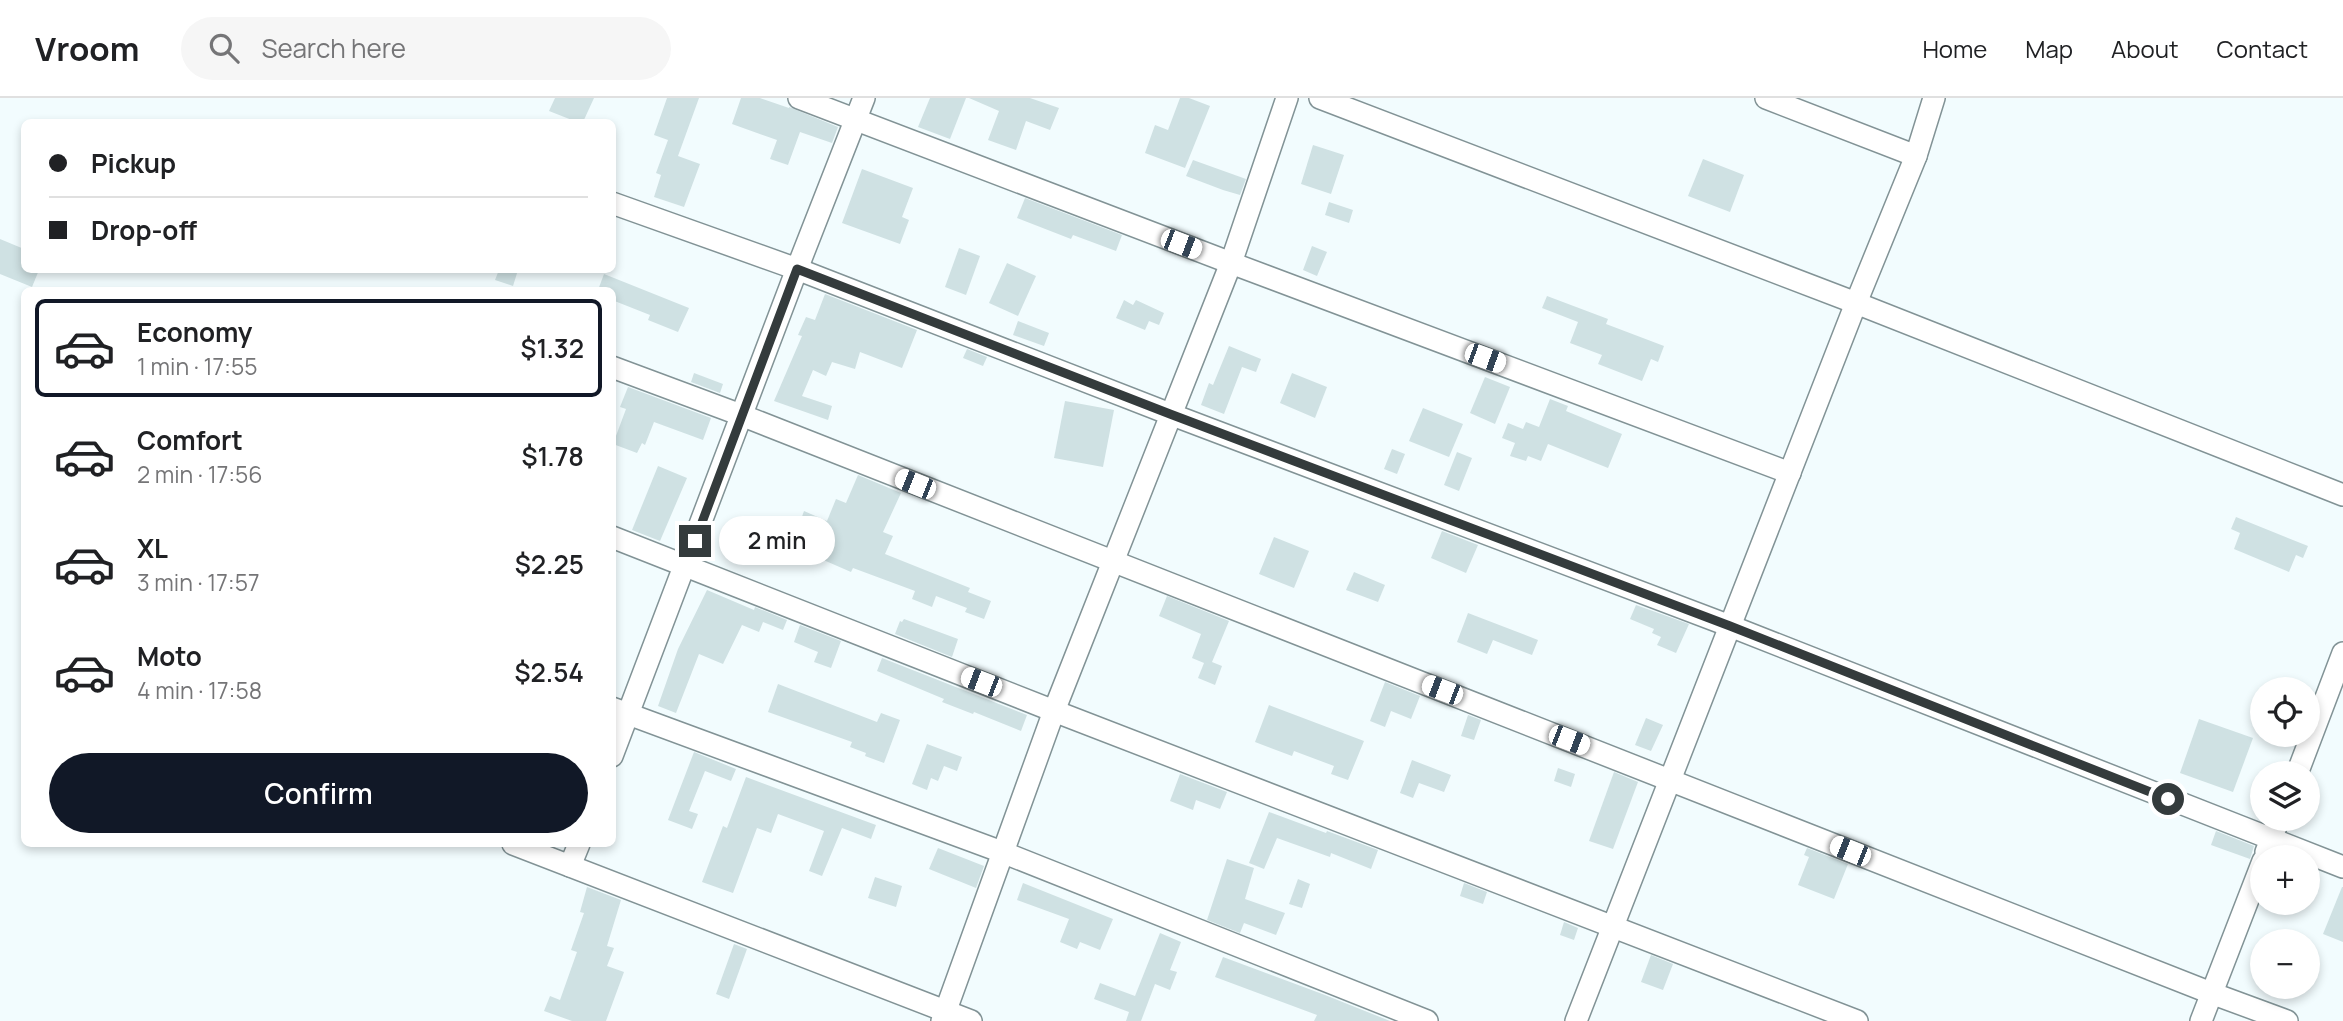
<!DOCTYPE html>
<html lang="en">
<head>
<meta charset="utf-8">
<style>
	:root { --surface:#fff; --page:#f6f6f6; --text:#202124; --muted:#757577; --line:#e0e0e0; --accent:#111827 }
	body { margin:0; font-family:Manrope,sans-serif; background:var(--page); color:var(--text); height:100vh; display:flex; flex-direction:column; font-size:26px; white-space:nowrap }
	* { box-sizing:border-box; margin:0 }
	p { font-size:23px; color:var(--muted) }
	.icon { flex:none; width:38px; height:38px; fill:none; stroke:currentColor; stroke-width:2; stroke-linecap:round; stroke-linejoin:round }
	.map { position:relative; flex:1; overflow:hidden }
	.sheet { position:absolute; left:21px; top:189px; width:595px; height:560px; display:flex; flex-direction:column; background:var(--surface); border-radius:10px; box-shadow:0 4px 10px #0003 }
	.sheet>* { flex:none }
	.top-card { position:absolute; left:21px; top:21px; width:595px; height:154px; border-radius:10px; box-shadow:0 4px 10px #0003; display:grid; align-content:center; height:154px; padding:0 28px; background:var(--surface) }
	.controls { position:absolute; left:2250px; top:579px; display:grid; gap:14px }
	.controls a { display:grid; place-items:center; width:70px; height:70px; border-radius:50%; background:var(--surface); box-shadow:0 4px 10px #0003; font-size:35px }
	.end { position:absolute; width:32px; height:32px; margin:-16px; border:9px solid #343b3c; background:#fff; box-shadow:0 0 0 4px #fff }
	.from { border-radius:50% }
	.bubble { position:absolute; height:49px; border-radius:24px; background:var(--surface); box-shadow:0 4px 10px #0003; font-size:23px; font-weight:600; line-height:49px; text-align:center }
	.car { position:absolute; width:21px; height:42px; margin:-21px -10px; border-radius:9px; box-shadow:0 0 5px 2px #0007; background:linear-gradient(#fff 24%,#345 0 40%,#fff 0 76%,#345 0 86%,#fff 0) }
	.top-card b { display:flex; align-items:center; gap:24px; height:66px; font-size:26px }
	.top-card b+b { border-top:2px solid var(--line) }
	.top-card i { width:18px; height:18px; background:var(--text) }
	ul { padding:12px 0 0; list-style:none }
	li { display:flex; align-items:center; gap:21px; height:98px; margin:0 14px 10px; padding:0 14px; border:4px solid transparent; border-radius:10px }
	li div { flex:1 }
	li b { display:block; font-size:26px }
	li em { font-style:normal; font-weight:600 }
	li.active { border-color:var(--accent) }
	li>.icon { width:63px; height:63px; stroke-width:1.5 }
	.primary-button { display:flex; gap:14px; margin-top:auto; padding:14px 28px }
	.primary-button a { flex:1; height:80px; border-radius:42px; background:var(--accent); color:#fff; font-size:28px; font-weight:600; line-height:80px; text-align:center }
	header { display:flex; align-items:center; gap:42px; box-sizing:border-box; height:98px; padding:0 35px; background:var(--surface); border-bottom:2px solid var(--line) }
	header strong { font-size:33px }
	nav { display:flex; gap:38px; margin-inline-start:auto; font-size:24px }
	.search { width:490px; height:63px; background:var(--page); display:flex; align-items:center; gap:18px; box-sizing:border-box; padding:0 24px; border-radius:38px; color:var(--muted); font-size:26px }
	.map>svg:first-child { display:block }
	.building { fill:#cfe1e3 }
	.lines { fill:none; stroke-linecap:round; stroke-linejoin:round }
	.minor-casing { stroke:#829396; stroke-width:24 }
	.minor { stroke:#fff; stroke-width:21 }
	.route { stroke:#343b3c; stroke-width:9 }
</style>
</head>
<body>
<header>
<strong>Vroom</strong>
<div class="search"><svg class="icon" aria-label="search" viewBox="0 0 24 24"><circle cx="10" cy="10" r="6"/><path d="M15 15l6 6"/></svg>Search here</div>
<nav><a>Home</a><a>Map</a><a>About</a><a>Contact</a></nav>
</header>
<div class="map">
<svg width="2343" height="923" viewBox="0 0 2343 923">
	<rect width="100%" height="100%" fill="#f2fcfe"/>
	<!-- building -->
	<g class="building">
		<path d="M555 0H594L583 24H577L549 13Z"/>
		<path d="M667 0H699L678 58 700 66 684 109 654 99 661 77 656 75 668 42 654 37Z"/>
		<path d="M741 0H760L789 10V9L838 29 832 45 800 34 788 67 770 61 777 42 732 26Z"/>
		<path d="M930 0H966L950 41 918 29Z"/>
		<path d="M969 0H1030L1059 10 1050 32 1026 23 1016 52 988 42 999 13Z"/>
		<path d="M1180 0H1189L1210 8 1185 70 1145 55 1155 27 1168 32Z"/>
		<path d="M1313 47 1344 57 1331 96 1301 86Z"/>
		<path d="M1703 61 1744 77 1730 114 1688 98Z"/>
		<path d="M1193 62 1246 81 1240 97 1223 92 1186 78Z"/>
		<path d="M862 71 913 90 902 119 909 122 900 146 842 125Z"/>
		<path d="M1025 100 1122 137 1116 153 1073 137 1071 141 1017 120Z"/>
		<path d="M1329 104 1353 112 1349 125 1325 117Z"/>
		<path d="M0 141 24 151V172H39L32 189 0 176Z"/>
		<path d="M1312 148 1327 154 1317 178 1303 172Z"/>
		<path d="M959 150 980 158 966 197 945 189Z"/>
		<path d="M1007 165 1036 178 1018 218 989 205Z"/>
		<path d="M499 172H518L513 188 495 182Z"/>
		<path d="M604 176 689 210 678 234 648 222 650 217 612 202V192H598Z"/>
		<path d="M825 196 917 232 902 270 860 254 855 271 832 264 826 278 813 272 802 298 832 308 828 322 774 303 802 238 798 237 806 219 815 222Z"/>
		<path d="M1547 198 1608 221 1606 226 1664 248 1658 264 1651 261 1642 283 1598 266 1602 257 1570 245 1578 224 1542 210Z"/>
		<path d="M1124 202 1133 207 1136 202 1164 215 1159 227 1149 223 1145 232 1116 220Z"/>
		<path d="M1018 223 1049 235 1044 248 1013 237Z"/>
		<path d="M1229 248 1261 261 1256 274 1242 269 1224 316 1201 307 1209 285 1213 287Z"/>
		<path d="M967 251 987 259 983 268 963 260Z"/>
		<path d="M694 275 723 286 720 295 691 284Z"/>
		<path d="M1292 275 1327 289 1315 320 1280 305Z"/>
		<path d="M1485 279 1510 289 1495 326 1470 315Z"/>
		<path d="M628 289 711 320 703 342 654 324 645 347 642 345 637 355 613 346 626 311 620 309Z"/>
		<path d="M1550 301 1568 308 1566 313 1622 336 1608 370 1548 346 1541 363 1528 358 1526 363 1510 358 1515 345 1502 340 1508 325 1523 331 1526 324 1539 329Z"/>
		<path d="M1065 303 1114 312 1103 369 1054 360Z"/>
		<path d="M1423 310 1463 326 1449 359 1409 343Z"/>
		<path d="M1392 351 1405 356 1397 376 1384 371Z"/>
		<path d="M1457 354 1472 360 1459 393 1444 387Z"/>
		<path d="M658 368 687 380 660 443 632 432Z"/>
		<path d="M858 377 901 395 883 434 893 438 885 456 970 490 968 494 991 503 984 521 965 514 967 510 936 498 932 509 912 501 915 493 853 470 851 474 812 457 811 458 774 443 782 423 792 427 793 424 799 427 804 413 827 423 836 401 846 405Z"/>
		<path d="M2236 419 2308 448 2303 460 2296 457 2289 474 2234 451 2240 435 2231 431Z"/>
		<path d="M1442 433 1478 447 1466 475 1431 460Z"/>
		<path d="M1274 439 1309 453 1294 490 1259 476Z"/>
		<path d="M1354 474 1385 487 1378 504 1346 492Z"/>
		<path d="M707 492 754 512 755 509 787 522 783 532 763 524 759 534 742 527 723 566 699 556 676 615 658 608 678 551Z"/>
		<path d="M1167 498 1229 523 1212 564 1222 568 1215 587 1198 580 1204 565 1192 560 1201 536 1159 518Z"/>
		<path d="M1636 507 1689 526 1676 555 1657 547 1661 539 1652 535 1654 531 1630 521Z"/>
		<path d="M1468 515 1538 542 1532 557 1493 542 1487 556 1457 544Z"/>
		<path d="M904 521 958 541 952 559 895 536 900 523 902 524Z"/>
		<path d="M800 527 841 543 831 570 814 564 818 554 794 544Z"/>
		<path d="M882 560 1027 617 1021 633 974 614 973 616 942 604 944 601 877 573Z"/>
		<path d="M1385 584 1420 598 1411 621 1391 613 1385 629 1370 623Z"/>
		<path d="M778 586 877 624 881 615 900 622 884 665 865 658 866 655 850 649 852 644 768 614Z"/>
		<path d="M1269 607 1364 643 1348 682 1331 676 1334 668 1294 653 1292 658 1255 644Z"/>
		<path d="M1468 617 1481 622 1474 642 1461 638Z"/>
		<path d="M1646 620 1663 627 1651 653 1635 647Z"/>
		<path d="M2199 621 2253 640 2233 694 2180 675Z"/>
		<path d="M927 646 962 659 957 673 944 668 938 683 931 680 927 692 912 686Z"/>
		<path d="M694 654 736 671 731 683 705 673 689 713 698 716 692 731 668 722Z"/>
		<path d="M1412 662 1451 677 1444 694 1419 685 1413 700 1400 695Z"/>
		<path d="M1558 670 1575 676 1571 689 1554 683Z"/>
		<path d="M1614 674 1638 684 1613 751 1589 743Z"/>
		<path d="M1180 676 1227 694 1220 711 1196 702 1193 712 1170 703Z"/>
		<path d="M746 679 876 727 871 741 842 730 822 778 809 773 824 733 778 716 771 735 757 730 733 795 702 784 723 728 727 730Z"/>
		<path d="M1269 714 1326 735 1327 733 1378 752 1371 771 1331 755 1330 759 1277 740 1264 771 1249 765Z"/>
		<path d="M2216 733 2254 748 2250 761 2211 747Z"/>
		<path d="M938 750 984 768 976 790 929 771Z"/>
		<path d="M1807 750 1848 766 1834 801 1798 787 1809 759 1804 757Z"/>
		<path d="M1227 761 1254 770 1245 801 1285 815 1276 837 1244 825 1240 835 1207 822Z"/>
		<path d="M875 779 902 788 896 809 868 800Z"/>
		<path d="M1298 781 1310 786 1302 810 1289 806Z"/>
		<path d="M1023 785 1113 821 1100 852 1080 844 1077 851 1060 844 1069 821 1017 802Z"/>
		<path d="M1464 785 1487 794 1483 806 1460 798Z"/>
		<path d="M587 789 621 802 607 848 614 850 607 868 624 874 606 923H572L544 913 550 898 560 902 577 854 571 852 584 815 580 814Z"/>
		<path d="M2342 789H2343V844L2323 836Z"/>
		<path d="M1564 824 1578 830 1574 842 1560 837Z"/>
		<path d="M1160 835 1181 844 1170 872 1177 874 1170 892 1155 886 1141 923H1126L1129 914 1094 901 1100 885 1135 898Z"/>
		<path d="M734 846 747 851 729 901 716 896Z"/>
		<path d="M1651 857 1673 866 1663 892 1641 884Z"/>
		<path d="M1223 859 1325 897 1390 923H1314L1317 917 1215 879Z"/>
	</g>
	<g class="lines">
		<!-- minor casing -->
		<g class="minor-casing">
			<g id="minor">
				<path d="M799 0 1231 165 1790 375"/>
				<path d="M1320 0 1856 205 2343 397"/>
				<path d="M1766 0 1916 58"/>
				<path d="M612 105 797 171 1170 316 1730 528 2343 769"/>
				<path d="M612 269 741 317 2211 895 2287 923"/>
				<path d="M612 439 1054 613 1857 923"/>
				<path d="M612 610 1002 754 1427 923"/>
				<path d="M612 658 797 171 864 0"/>
				<path d="M2297 676 2343 555"/>
				<path d="M513 746 971 923"/>
				<path d="M2266 754 2279 721"/>
				<path d="M570 768 579 746"/>
				<path d="M942 923 1054 613 1231 165 1287 0"/>
				<path d="M1576 923 1856 205 1916 58 1934 0"/>
				<path d="M2201 923 2263 763"/>
			</g>
		</g>
		<!-- minor -->
		<use href="#minor" class="minor"/>
	</g>
	<g class="lines">
		<!-- route -->
		<path class="route" d="M695 443 797 171 1170 316 1730 528 2168 701"/>
	</g>
</svg>
<div class="controls">
<a><svg class="icon" aria-label="locate" viewBox="0 0 24 24"><circle cx="12" cy="12" r="6"/><path d="M12 2v4M12 18v4M2 12h4M18 12h4"/></svg></a>
<a><svg class="icon" aria-label="layers" viewBox="0 0 24 24"><path d="M12 4l9 5-9 5-9-5zM3 14l9 5 9-5"/></svg></a>
<a>+</a>
<a>−</a>
</div>
<i class="end from" style="left:2168px;top:701px"></i>
<i class="end" style="left:695px;top:443px"></i>
<div class="bubble" style="left:719px;top:418px;width:116px">2 min</div>
<i class="car" style="left:1181px;top:146px;rotate:111deg"></i>
<i class="car" style="left:1485px;top:260px;rotate:110deg"></i>
<i class="car" style="left:915px;top:386px;rotate:292deg"></i>
<i class="car" style="left:981px;top:584px;rotate:291deg"></i>
<i class="car" style="left:1442px;top:592px;rotate:291deg"></i>
<i class="car" style="left:1569px;top:642px;rotate:111deg"></i>
<i class="car" style="left:1850px;top:753px;rotate:292deg"></i>
<div class="top-card">
<b><i class="from"></i>Pickup</b>
<b><i></i>Drop-off</b>
</div>
<section class="sheet">
<ul>
<li class="active"><svg class="icon" aria-label="car" viewBox="0 0 24 24"><path d="M5 17H2v-5l4-1 3-4h7l3 4 3 1v5h-3M9 17h6M6 11h13"/><circle cx="7" cy="17" r="2"/><circle cx="17" cy="17" r="2"/></svg><div><b>Economy</b><p>1 min · 17:55</p></div><em>$1.32</em></li>
<li><svg class="icon" aria-label="car" viewBox="0 0 24 24"><path d="M5 17H2v-5l4-1 3-4h7l3 4 3 1v5h-3M9 17h6M6 11h13"/><circle cx="7" cy="17" r="2"/><circle cx="17" cy="17" r="2"/></svg><div><b>Comfort</b><p>2 min · 17:56</p></div><em>$1.78</em></li>
<li><svg class="icon" aria-label="car" viewBox="0 0 24 24"><path d="M5 17H2v-5l4-1 3-4h7l3 4 3 1v5h-3M9 17h6M6 11h13"/><circle cx="7" cy="17" r="2"/><circle cx="17" cy="17" r="2"/></svg><div><b>XL</b><p>3 min · 17:57</p></div><em>$2.25</em></li>
<li><svg class="icon" aria-label="car" viewBox="0 0 24 24"><path d="M5 17H2v-5l4-1 3-4h7l3 4 3 1v5h-3M9 17h6M6 11h13"/><circle cx="7" cy="17" r="2"/><circle cx="17" cy="17" r="2"/></svg><div><b>Moto</b><p>4 min · 17:58</p></div><em>$2.54</em></li>
</ul>
<div class="primary-button"><a>Confirm</a></div>
</section>
</div>
</body>
</html>
